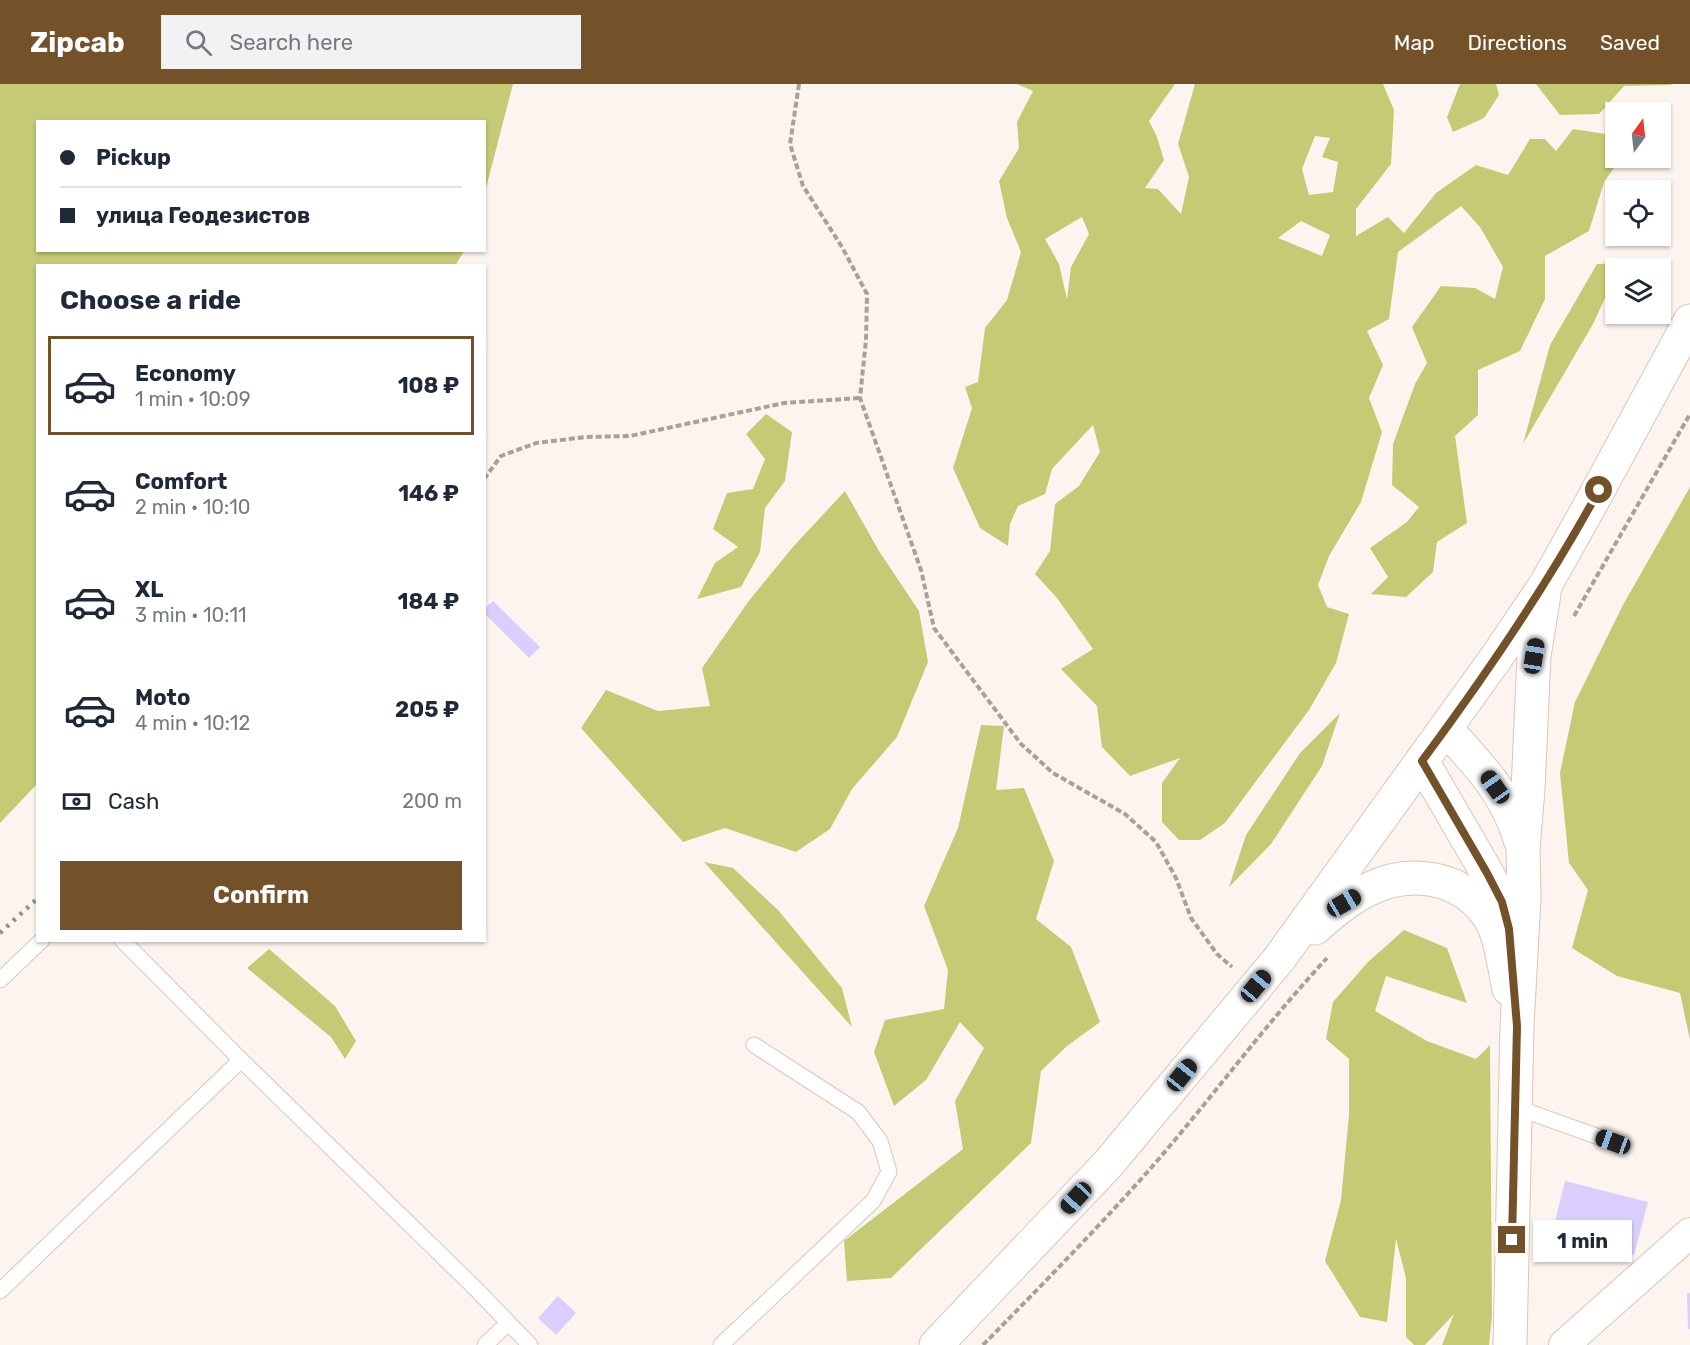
<!DOCTYPE html>
<html lang="en">
<head>
<meta charset="utf-8">
<style>
	:root { --surface:#fff; --page:#f2f2f3; --text:#1f2937; --muted:#747a83; --line:#e0e1e3; --accent:#735129 }
	body { margin:0; font-family:Rubik,sans-serif; background:var(--page); color:var(--text); height:100vh; display:flex; flex-direction:column; font-size:22px; white-space:nowrap }
	* { box-sizing:border-box; margin:0 }
	p { font-size:20px; color:var(--muted) }
	.icon { flex:none; width:33px; height:33px; fill:none; stroke:currentColor; stroke-width:2; stroke-linecap:round; stroke-linejoin:round }
	.map { position:relative; flex:1; overflow:hidden }
	.sheet { position:absolute; left:36px; top:180px; width:450px; height:678px; display:flex; flex-direction:column; background:var(--surface); border-radius:0px; box-shadow:0 2px 4px #0004 }
	.sheet>* { flex:none }
	.hud { position:absolute; left:36px; top:36px; width:450px; height:132px; border-radius:0px; box-shadow:0 2px 4px #0004; display:grid; align-content:center; height:132px; padding:0 24px; background:var(--surface) }
	.needle { width:39px; rotate:15deg }
	.fabs { position:absolute; left:1605px; top:18px; display:grid; gap:12px }
	.fabs a { display:grid; place-items:center; width:66px; height:66px; border-radius:0px; background:var(--surface); box-shadow:0 2px 4px #0004; font-size:30px }
	.end { position:absolute; width:27px; height:27px; margin:-14px; border:8px solid #735129; background:#fff; box-shadow:0 0 0 3px #fff }
	.from { border-radius:50% }
	.bubble { position:absolute; height:42px; border-radius:0px; background:var(--surface); box-shadow:0 2px 4px #0004; font-size:20px; font-weight:700; line-height:42px; text-align:center }
	.car { position:absolute; width:18px; height:36px; margin:-18px -9px; border-radius:8px; box-shadow:0 0 4px 2px #0007; background:linear-gradient(#222 24%,#8ab4d8 0 40%,#222 0 76%,#8ab4d8 0 86%,#222 0) }
	.hud b { display:flex; align-items:center; gap:21px; height:57px; font-size:22px }
	.hud b+b { border-top:2px solid var(--line) }
	.hud i { width:15px; height:15px; background:var(--text) }
	ul { padding:0; list-style:none }
	li { display:flex; align-items:center; gap:18px; height:99px; margin:0 12px 9px; padding:0 12px; border:3px solid transparent; border-radius:0px }
	li div { flex:1 }
	li b { display:block; font-size:22px }
	li em { font-style:normal; font-weight:700 }
	li.current { border-color:var(--accent) }
	li>.icon { width:54px; height:54px; stroke-width:1.5 }
	h2 { padding:0 24px; font-size:27px; line-height:72px }
	.pay { display:flex; align-items:center; gap:15px; height:66px; padding:0 24px; font-size:22px }
	.pay p { margin-inline-start:auto }
	.action { display:flex; gap:12px; margin-top:auto; padding:12px 24px }
	.action a { flex:1; height:69px; border-radius:0px; background:var(--accent); color:#fff; font-size:24px; font-weight:700; line-height:69px; text-align:center }
	header { display:flex; align-items:center; gap:36px; box-sizing:border-box; height:84px; padding:0 30px; background:var(--accent); color:#fff }
	header strong { font-size:28px }
	nav { display:flex; gap:33px; margin-inline-start:auto; font-size:21px }
	.search { width:420px; height:54px; background:var(--page); display:flex; align-items:center; gap:15px; box-sizing:border-box; padding:0 21px; border-radius:0px; color:var(--muted); font-size:22px }
	.map>svg:first-child { display:block }
	.forest { fill:#c5cb74; fill-rule:evenodd }
	.building { fill:#d9cefe }
	.lines { fill:none; stroke-linecap:round; stroke-linejoin:round }
	.lane-casing { stroke:#dac6b8; stroke-width:17 }
	.street-casing { stroke:#dac6b8; stroke-width:32 }
	.secondary-casing { stroke:#dac6b8; stroke-width:35 }
	.path { stroke:#a9a09b; stroke-width:4; stroke-dasharray:6 3; stroke-linecap:butt }
	.lane { stroke:#fff; stroke-width:15 }
	.street { stroke:#fff; stroke-width:30 }
	.secondary { stroke:#fff; stroke-width:33 }
	.rail { stroke:#968d88; stroke-width:4.5; stroke-dasharray:3 6; stroke-linecap:butt }
	.route { stroke:#735129; stroke-width:8 }
</style>
</head>
<body>
<header>
<strong>Zipcab</strong>
<div class="search"><svg class="icon" aria-label="search" viewBox="0 0 24 24"><circle cx="10" cy="10" r="6"/><path d="M15 15l6 6"/></svg>Search here</div>
<nav><a>Map</a><a>Directions</a><a>Saved</a></nav>
</header>
<div class="map">
<svg width="1690" height="1261" viewBox="0 0 1690 1261">
	<rect width="100%" height="100%" fill="#fdf4ef"/>
	<!-- forest -->
	<g class="forest">
		<path d="M0 0H513L485 108 484 38H38V166L464 167 455 182H38L37 700 0 739Z"/>
		<path d="M1017 0H1175L1149 37 1157 53 1164 76 1145 104 1158 105 1181 130 1189 93 1178 60 1195 0H1383L1394 26 1391 80 1356 125V152L1388 133 1404 149 1436 109 1476 81 1508 91 1530 55H1545L1556 67 1573 45 1612 51 1615 56 1616 74H1621L1604 98 1589 147 1545 172V215L1520 267 1478 286V331L1455 352 1467 439 1437 458 1433 488 1406 513 1371 510 1388 493 1370 464 1407 438 1419 423 1392 401 1393 360 1415 300 1427 279 1412 243 1441 202 1475 204 1495 215 1503 183 1480 143 1461 122 1398 168 1389 235 1367 247 1383 281 1369 314 1382 348 1361 418 1329 472 1318 501 1327 523 1349 530 1336 579 1309 626 1225 739 1200 756H1179L1162 738V699L1180 674 1130 692 1102 663 1097 622 1061 585 1093 565 1057 514 1035 490 1050 467 1055 420 1079 402 1100 368 1093 341 1052 385 1045 410 1018 422 1010 440 1008 462 980 444 953 384 972 324 965 303 978 298 985 244 1007 216 1021 168 1007 134 999 97 1019 64 1017 38 1033 7ZM1315 52 1330 54 1322 73 1338 78 1333 108 1309 111 1302 85ZM1082 133 1089 150 1071 183 1067 215 1059 180 1045 155ZM1301 137 1330 151 1322 172 1278 154Z"/>
		<path d="M1460 0H1496L1499 11 1484 34 1453 48 1447 33Z"/>
		<path d="M1536 0H1672L1671 1 1624 2 1599 30 1560 31Z"/>
		<path d="M1622 179 1619 184H1616L1615 192 1593 240 1523 360 1550 261 1597 180Z"/>
		<path d="M766 330 792 348 785 397 765 424 760 468 741 503 697 515 715 479 738 463 713 445 727 409 753 405 765 375 746 350Z"/>
		<path d="M1690 403V956L1680 909 1617 892 1572 864 1588 806 1569 779 1560 689 1575 618 1623 521Z"/>
		<path d="M845 407 879 467 919 527 928 578 897 653 852 705 830 745 796 768 725 744 683 758 581 644 606 606 658 627 710 622 702 584 748 518 792 464Z"/>
		<path d="M1340 629 1322 682 1271 760 1229 803 1246 751 1300 669Z"/>
		<path d="M981 641 1004 642 996 706 1024 704 1054 777 1036 835 1071 863 1100 938 1067 962 1041 987 1031 1059 891 1194 847 1197 844 1157 963 1065 955 1017 984 964 960 938 926 996 894 1022 874 968 885 936 944 925 948 886 924 822 958 744Z"/>
		<path d="M704 778 733 784 779 827 842 904 852 943Z"/>
		<path d="M1404 846 1447 864 1467 919 1386 892 1375 927 1427 957 1476 975 1490 961 1492 1232 1489 1261H1442L1454 1230 1425 1261H1414L1406 1253V1194L1396 1155 1387 1238 1360 1233 1325 1177 1341 1116 1349 1031V975L1326 955 1333 918 1368 878Z"/>
		<path d="M269 865 335 922 356 957 345 975 331 953 247 884Z"/>
	</g>
	<!-- building -->
	<g class="building">
		<path d="M493 517 540 563 529 574 484 529V525Z"/>
		<path d="M1565 1097 1648 1118 1634 1171 1552 1149Z"/>
		<path d="M1687 1209H1690V1245H1688Z"/>
		<path d="M558 1212 576 1229 556 1251 538 1234Z"/>
	</g>
	<g class="lines">
		<!-- lane casing -->
		<g class="lane-casing">
			<g id="lane">
				<path d="M122 856 241 976 475 1204 530 1261"/>
				<path d="M0 896 42 856"/>
				<path d="M1515 1023 1613 1058"/>
				<path d="M0 1207 241 976"/>
				<path d="M485 1261 508 1239"/>
				<path d="M721 1261 873 1117 889 1088 880 1057 858 1028 754 961"/>
			</g>
		</g>
		<!-- street casing -->
		<g class="street-casing">
			<path id="street" d="M1564 1261 1690 1149"/>
		</g>
		<!-- secondary casing -->
		<g class="secondary-casing">
			<g id="secondary">
				<path d="M1446 645C1479 681 1507 709 1521 758"/>
				<path d="M1422 677 1487 789 1502 818 1509 845"/>
				<path d="M1315 844C1331 830 1347 816 1367 806 1408 785 1459 791 1487 830 1501 848 1504 883 1509 905"/>
				<path d="M936 1261 1108 1080 1279 875 1496 574 1546 500 1588 425 1690 237"/>
				<path d="M1510 1261 1517 942 1524 813 1523 765 1528 705 1534 572 1544 510"/>
			</g>
		</g>
		<!-- path -->
		<g class="path">
			<path d="M799 0 790 60 803 102 842 163 867 210 866 256 860 314 921 486 934 544 1021 660 1053 689 1125 730 1156 758 1176 794 1191 834 1217 870 1232 883"/>
			<path d="M484 395 501 372 536 359 586 353 630 352 784 319 860 314"/>
			<path d="M1574 532 1690 330"/>
			<path d="M983 1261C1037 1206 1091 1151 1143 1093 1206 1022 1262 944 1327 874"/>
		</g>
		<!-- lane -->
		<use href="#lane" class="lane"/>
		<!-- street -->
		<use href="#street" class="street"/>
		<!-- secondary -->
		<use href="#secondary" class="secondary"/>
		<!-- rail -->
		<path class="rail" d="M0 849 38 814"/>
	</g>
	<g class="lines">
		<!-- route -->
		<path class="route" d="M1512 1156 1517 942 1509 845 1502 818 1487 789 1422 677C1486 591 1547 502 1599 406"/>
	</g>
</svg>
<div class="fabs">
<a><svg class="needle" viewBox="-14 -14 28 28"><path d="M0-13l5 13h-10z" fill="#e53935"/><path d="M0 13l5-13h-10z" fill="#747a83"/></svg></a>
<a><svg class="icon" aria-label="locate" viewBox="0 0 24 24"><circle cx="12" cy="12" r="6"/><path d="M12 2v4M12 18v4M2 12h4M18 12h4"/></svg></a>
<a><svg class="icon" aria-label="layers" viewBox="0 0 24 24"><path d="M12 4l9 5-9 5-9-5zM3 14l9 5 9-5"/></svg></a>
</div>
<i class="end from" style="left:1599px;top:406px"></i>
<i class="end" style="left:1512px;top:1156px"></i>
<div class="bubble" style="left:1533px;top:1136px;width:99px">1 min</div>
<i class="car" style="left:1534px;top:572px;rotate:9deg"></i>
<i class="car" style="left:1495px;top:703px;rotate:325deg"></i>
<i class="car" style="left:1344px;top:819px;rotate:60deg"></i>
<i class="car" style="left:1256px;top:902px;rotate:40deg"></i>
<i class="car" style="left:1182px;top:991px;rotate:39deg"></i>
<i class="car" style="left:1613px;top:1058px;rotate:290deg"></i>
<i class="car" style="left:1076px;top:1114px;rotate:223deg"></i>
<div class="hud">
<b><i class="from"></i>Pickup</b>
<b><i></i>улица Геодезистов</b>
</div>
<section class="sheet">
<h2>Choose a ride</h2>
<ul>
<li class="current"><svg class="icon" aria-label="car" viewBox="0 0 24 24"><path d="M5 17H2v-5l4-1 3-4h7l3 4 3 1v5h-3M9 17h6M6 11h13"/><circle cx="7" cy="17" r="2"/><circle cx="17" cy="17" r="2"/></svg><div><b>Economy</b><p>1 min · 10:09</p></div><em>108 ₽</em></li>
<li><svg class="icon" aria-label="car" viewBox="0 0 24 24"><path d="M5 17H2v-5l4-1 3-4h7l3 4 3 1v5h-3M9 17h6M6 11h13"/><circle cx="7" cy="17" r="2"/><circle cx="17" cy="17" r="2"/></svg><div><b>Comfort</b><p>2 min · 10:10</p></div><em>146 ₽</em></li>
<li><svg class="icon" aria-label="car" viewBox="0 0 24 24"><path d="M5 17H2v-5l4-1 3-4h7l3 4 3 1v5h-3M9 17h6M6 11h13"/><circle cx="7" cy="17" r="2"/><circle cx="17" cy="17" r="2"/></svg><div><b>XL</b><p>3 min · 10:11</p></div><em>184 ₽</em></li>
<li><svg class="icon" aria-label="car" viewBox="0 0 24 24"><path d="M5 17H2v-5l4-1 3-4h7l3 4 3 1v5h-3M9 17h6M6 11h13"/><circle cx="7" cy="17" r="2"/><circle cx="17" cy="17" r="2"/></svg><div><b>Moto</b><p>4 min · 10:12</p></div><em>205 ₽</em></li>
</ul>
<div class="pay"><svg class="icon" aria-label="cash" viewBox="0 0 24 24"><path d="M3 7h18v10H3z"/><circle cx="12" cy="12" r="2"/></svg>Cash<p>200 m</p></div>
<div class="action"><a>Confirm</a></div>
</section>
</div>
</body>
</html>
